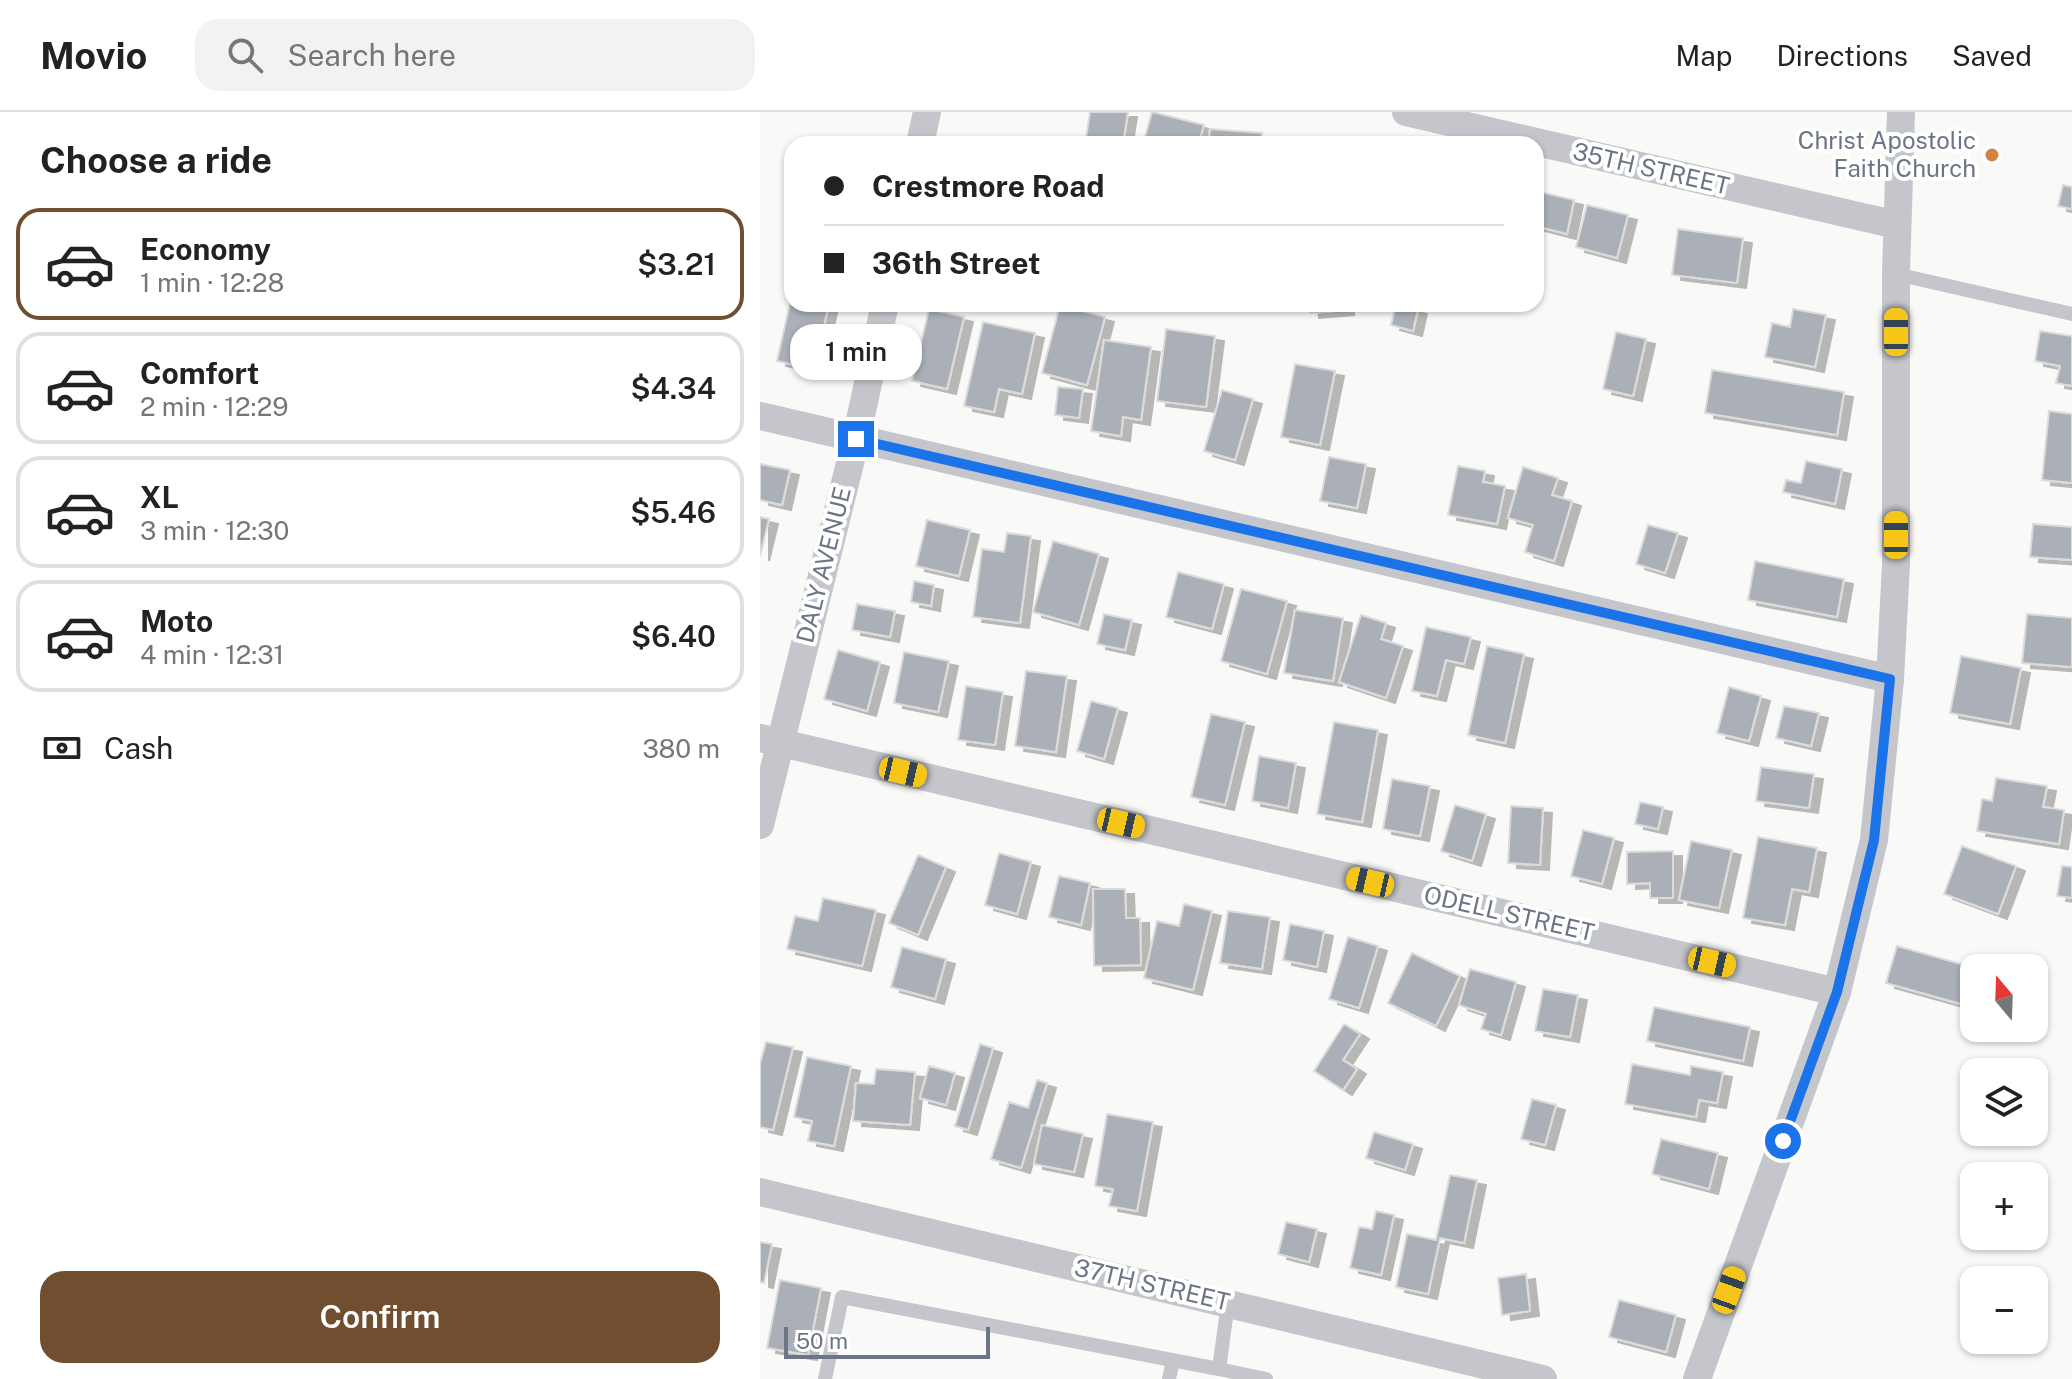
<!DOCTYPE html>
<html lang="en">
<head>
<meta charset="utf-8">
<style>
	:root { --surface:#fff; --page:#f2f2f2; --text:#222; --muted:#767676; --line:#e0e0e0; --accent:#714e30 }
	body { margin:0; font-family:"Public Sans",sans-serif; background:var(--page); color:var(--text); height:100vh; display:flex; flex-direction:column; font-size:30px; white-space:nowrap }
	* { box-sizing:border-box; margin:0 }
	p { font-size:26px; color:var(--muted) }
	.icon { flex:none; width:44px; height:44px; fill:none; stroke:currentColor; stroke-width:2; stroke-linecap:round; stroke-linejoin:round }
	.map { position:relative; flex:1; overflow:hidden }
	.side { display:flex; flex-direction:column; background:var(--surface); width:760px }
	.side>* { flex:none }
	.guide { position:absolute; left:24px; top:24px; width:760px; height:176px; border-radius:24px; box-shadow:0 2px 6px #0004; display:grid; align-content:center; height:176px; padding:0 40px; background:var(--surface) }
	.needle { width:52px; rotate:341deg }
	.tools { position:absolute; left:1200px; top:842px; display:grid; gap:16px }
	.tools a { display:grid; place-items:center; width:88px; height:88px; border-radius:16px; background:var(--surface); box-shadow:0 2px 6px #0004; font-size:40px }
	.scale { position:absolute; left:24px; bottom:20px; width:206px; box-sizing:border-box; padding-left:8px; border:4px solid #6c7586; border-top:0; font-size:22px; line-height:28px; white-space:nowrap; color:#6c7586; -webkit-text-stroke:6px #fff; paint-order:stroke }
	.end { position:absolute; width:36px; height:36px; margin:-18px; border:10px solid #1a73e8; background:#fff; box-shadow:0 0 0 4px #fff }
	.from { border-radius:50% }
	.bubble { position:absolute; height:56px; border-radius:24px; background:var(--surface); box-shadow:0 2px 6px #0004; font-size:26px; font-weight:600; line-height:56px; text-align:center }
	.car { position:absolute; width:24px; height:48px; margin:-24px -12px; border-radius:10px; box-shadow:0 0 6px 2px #0007; background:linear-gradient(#f5c518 24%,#345 0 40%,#f5c518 0 76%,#345 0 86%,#f5c518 0) }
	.guide b { display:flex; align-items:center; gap:28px; height:76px; font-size:30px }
	.guide b+b { border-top:2px solid var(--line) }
	.guide i { width:20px; height:20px; background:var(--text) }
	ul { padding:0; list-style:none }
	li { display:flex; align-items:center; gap:24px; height:112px; margin:0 16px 12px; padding:0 24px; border:4px solid var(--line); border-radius:24px }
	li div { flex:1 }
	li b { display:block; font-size:30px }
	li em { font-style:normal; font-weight:600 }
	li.on { border-color:var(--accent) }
	li>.icon { width:72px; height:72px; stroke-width:1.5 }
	h2 { padding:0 40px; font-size:36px; line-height:96px }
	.pay { display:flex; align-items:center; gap:20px; height:88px; padding:0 40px; font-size:30px }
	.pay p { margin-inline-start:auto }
	.button { display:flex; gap:16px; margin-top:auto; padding:16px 40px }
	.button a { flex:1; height:92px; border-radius:24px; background:var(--accent); color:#fff; font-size:32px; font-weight:600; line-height:92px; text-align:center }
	header { display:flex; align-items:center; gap:48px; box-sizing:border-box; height:112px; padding:0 40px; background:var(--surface); border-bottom:2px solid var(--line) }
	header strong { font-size:38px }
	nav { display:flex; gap:44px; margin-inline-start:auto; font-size:28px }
	.search { width:560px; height:72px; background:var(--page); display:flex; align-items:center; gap:20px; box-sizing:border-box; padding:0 28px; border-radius:24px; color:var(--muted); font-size:30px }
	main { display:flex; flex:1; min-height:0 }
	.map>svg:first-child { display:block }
	.building { fill:#abb0b8; stroke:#dbdcda; stroke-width:2; filter:url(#shadow) }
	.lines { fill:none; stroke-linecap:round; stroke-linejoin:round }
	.lane { stroke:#c4c6cb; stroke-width:14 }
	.street { stroke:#c4c6cb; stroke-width:28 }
	.route { stroke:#1a73e8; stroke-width:10 }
	.poi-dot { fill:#d18341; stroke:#fff; stroke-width:3 }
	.labels { text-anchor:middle; stroke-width:8; stroke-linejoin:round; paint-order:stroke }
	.poi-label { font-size:24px; fill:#6c7586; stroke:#fff; text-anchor:end }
	.street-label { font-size:24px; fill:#6c7586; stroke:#fff }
</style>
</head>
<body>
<header>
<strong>Movio</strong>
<div class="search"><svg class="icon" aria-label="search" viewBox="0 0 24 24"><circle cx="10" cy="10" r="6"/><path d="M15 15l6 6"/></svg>Search here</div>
<nav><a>Map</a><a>Directions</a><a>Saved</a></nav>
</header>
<main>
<section class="side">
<h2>Choose a ride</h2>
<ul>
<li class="on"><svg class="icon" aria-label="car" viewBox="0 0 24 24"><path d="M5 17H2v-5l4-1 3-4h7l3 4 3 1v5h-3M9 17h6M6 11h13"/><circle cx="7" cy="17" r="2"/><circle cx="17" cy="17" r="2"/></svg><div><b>Economy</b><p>1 min · 12:28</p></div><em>$3.21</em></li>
<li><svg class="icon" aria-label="car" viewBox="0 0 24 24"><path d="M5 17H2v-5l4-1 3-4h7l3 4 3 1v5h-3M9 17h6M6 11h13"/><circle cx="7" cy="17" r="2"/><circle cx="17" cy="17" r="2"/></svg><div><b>Comfort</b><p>2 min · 12:29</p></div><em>$4.34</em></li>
<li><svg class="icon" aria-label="car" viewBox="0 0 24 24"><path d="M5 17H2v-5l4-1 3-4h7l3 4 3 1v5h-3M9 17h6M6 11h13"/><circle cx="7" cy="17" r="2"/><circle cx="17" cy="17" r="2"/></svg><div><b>XL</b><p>3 min · 12:30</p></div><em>$5.46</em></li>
<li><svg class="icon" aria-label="car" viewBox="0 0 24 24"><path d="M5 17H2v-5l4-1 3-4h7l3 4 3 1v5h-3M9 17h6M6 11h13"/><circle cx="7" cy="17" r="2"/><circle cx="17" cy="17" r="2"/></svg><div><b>Moto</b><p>4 min · 12:31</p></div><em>$6.40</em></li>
</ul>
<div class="pay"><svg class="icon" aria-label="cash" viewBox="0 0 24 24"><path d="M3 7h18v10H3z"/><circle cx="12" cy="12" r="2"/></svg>Cash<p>380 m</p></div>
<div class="button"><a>Confirm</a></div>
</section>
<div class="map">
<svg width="1312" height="1267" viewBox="0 0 1312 1267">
	<defs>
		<filter id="shadow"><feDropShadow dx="9" dy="5" stdDeviation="0" flood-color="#0004"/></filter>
	</defs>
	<rect width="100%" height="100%" fill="#f9faf8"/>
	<!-- building -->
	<g class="building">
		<path d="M330 0H368L363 32H325Z"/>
		<path d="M392 0 444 13 438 32H383Z"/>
		<path d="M450 17 502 21 501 32H449Z"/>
		<path d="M1303 73 1312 75V97L1298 94Z"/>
		<path d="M776 79 814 88 807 122 776 114Z"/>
		<path d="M827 93 868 103 857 146 816 135Z"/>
		<path d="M918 117 983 126 977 171 912 163Z"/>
		<path d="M32 182V192H69L54 257 17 249Z"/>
		<path d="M549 192H585V198L550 201Z"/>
		<path d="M636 192 658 197 653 219 631 213Z"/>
		<path d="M300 193 345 205 327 273 282 261Z"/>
		<path d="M169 197 204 205 187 277 152 269Z"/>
		<path d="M1033 197 1066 203 1055 255 1005 245 1012 211 1030 215Z"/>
		<path d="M223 210 275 221 262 282 239 277 234 300 204 294Z"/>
		<path d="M406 217 455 224 446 295 397 289Z"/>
		<path d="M1280 219 1312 224V274L1296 271 1300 254 1275 249Z"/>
		<path d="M856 220 886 227 873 284 843 277Z"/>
		<path d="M344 228 391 235 381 308 363 305 361 324 331 319Z"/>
		<path d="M535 252 575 259 560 333 521 325Z"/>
		<path d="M952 258 1084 280 1077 323 945 301Z"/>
		<path d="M298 275 323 277 319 306 295 303Z"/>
		<path d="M462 278 493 287 475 348 444 339Z"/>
		<path d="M1289 299 1312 302V371L1282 368Z"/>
		<path d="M569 345 606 352 597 396 560 389Z"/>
		<path d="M1046 349 1082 357 1075 392 1023 380 1026 368 1041 371Z"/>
		<path d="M0 352 30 358 22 393 0 388Z"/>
		<path d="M698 354 725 359 723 370 745 374 737 412 688 403Z"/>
		<path d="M763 355 798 366 792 383 812 389 794 449 765 440 773 413 748 406Z"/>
		<path d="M0 405 9 407 0 444Z"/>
		<path d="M167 408 210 418 199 464 156 454Z"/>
		<path d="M1273 412 1312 415V448L1270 445Z"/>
		<path d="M888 413 918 421 905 461 876 452Z"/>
		<path d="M247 421 271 424 260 511 213 505 222 437 244 440Z"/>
		<path d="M293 429 339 442 319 513 273 500Z"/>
		<path d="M995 449 1084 467 1077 505 988 488Z"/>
		<path d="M418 460 464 472 452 517 406 505Z"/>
		<path d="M154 469 174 473 171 494 151 490Z"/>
		<path d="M481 477 527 489 507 562 461 549Z"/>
		<path d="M97 492 135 499 130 525 92 518Z"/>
		<path d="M535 498 583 506 573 569 524 561Z"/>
		<path d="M344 502 372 508 365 538 337 532Z"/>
		<path d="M1267 502 1312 506V555L1262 551Z"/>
		<path d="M601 503 626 511 621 527 643 534 626 586 579 570Z"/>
		<path d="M666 515 711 525 704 552 686 548 677 584 652 579Z"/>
		<path d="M727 534 764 542 745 631 708 623Z"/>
		<path d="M78 538 120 550 107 599 64 587Z"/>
		<path d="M144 540 189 549 178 600 134 591Z"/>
		<path d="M1201 544 1261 556 1250 612 1190 601Z"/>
		<path d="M266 559 307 564 296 640 255 634Z"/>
		<path d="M206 574 243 580 235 633 198 628Z"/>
		<path d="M969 575 1001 584 989 629 957 621Z"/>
		<path d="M331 589 358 596 344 647 317 639Z"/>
		<path d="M1024 594 1059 601 1051 634 1016 626Z"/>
		<path d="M451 602 485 610 465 693 431 685Z"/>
		<path d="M574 610 618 618 602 710 557 702Z"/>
		<path d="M499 644 536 651 528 696 492 689Z"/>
		<path d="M1001 655 1054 662 1049 696 996 689Z"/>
		<path d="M1236 666 1287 674 1283 695 1304 698 1299 732 1217 719 1222 687 1232 689Z"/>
		<path d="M632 667 670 674 660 724 623 717Z"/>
		<path d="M880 690 903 695 898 717 875 712Z"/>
		<path d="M695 693 726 702 712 749 681 739Z"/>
		<path d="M751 694 783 696 780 753 748 751Z"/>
		<path d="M823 718 854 726 842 772 811 764Z"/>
		<path d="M998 725 1057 736 1049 780 1032 777 1025 813 983 806Z"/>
		<path d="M931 729 972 738 959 796 919 788Z"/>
		<path d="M1202 734 1256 754 1238 802 1184 782Z"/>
		<path d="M913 739V786H890V771L867 772V740Z"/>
		<path d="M239 741 271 750 257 802 225 793Z"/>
		<path d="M158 743 186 755 158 823 129 811Z"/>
		<path d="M1302 754 1312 755V786L1297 784Z"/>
		<path d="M299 764 330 771 321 813 289 805Z"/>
		<path d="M333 777H365L366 806H380L381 853 334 854Z"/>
		<path d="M63 786 116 798 102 854 27 837 35 804 58 809Z"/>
		<path d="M424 792 452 799 433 878 384 866 397 809 419 814Z"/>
		<path d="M468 799 510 805 502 857 460 851Z"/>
		<path d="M530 812 564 819 557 855 523 848Z"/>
		<path d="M588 825 618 834 599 896 569 887Z"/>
		<path d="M1137 834 1215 856 1208 894 1126 871Z"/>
		<path d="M142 835 186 847 175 887 131 875Z"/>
		<path d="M652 841 700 864 676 914 628 891Z"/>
		<path d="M710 857 756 870 741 923 721 917 726 902 699 893Z"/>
		<path d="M783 877 818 883 810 925 775 919Z"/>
		<path d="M894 895 990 915 983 949 887 929Z"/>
		<path d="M584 912 600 922 583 948 597 957 583 978 554 959Z"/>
		<path d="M6 930 33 935 13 1018 0 1015V952Z"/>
		<path d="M220 932 233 936 208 1018 195 1014Z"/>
		<path d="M47 945 91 954 74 1034 48 1029 52 1009 34 1005Z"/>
		<path d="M872 952 930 963 931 954 963 960 957 991 939 988 936 1005 865 992Z"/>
		<path d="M169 954 195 961 186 993 160 986Z"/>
		<path d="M116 957 155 960 150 1013 93 1009 96 971 114 972Z"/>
		<path d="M277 968 287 971 261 1056 231 1047 249 990 268 996Z"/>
		<path d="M772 987 796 993 785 1033 761 1027Z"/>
		<path d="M347 1002 393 1010 377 1099 349 1094 353 1077 335 1074Z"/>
		<path d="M282 1013 323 1022 314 1060 274 1052Z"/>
		<path d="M614 1020 653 1032 645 1058 606 1046Z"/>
		<path d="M901 1027 958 1041 949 1077 892 1062Z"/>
		<path d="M690 1063 717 1068 704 1131 680 1126 668 1182 636 1175 647 1122 676 1128Z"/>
		<path d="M616 1099 634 1103 621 1163 590 1156 599 1115 612 1117Z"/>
		<path d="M526 1110 557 1117 549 1150 518 1142Z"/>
		<path d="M0 1130 12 1132 4 1171 0 1170Z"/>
		<path d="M766 1162 770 1199 742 1203 738 1166Z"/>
		<path d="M20 1168 61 1176 48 1243 7 1236Z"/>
		<path d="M859 1188 916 1203 906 1240 849 1225Z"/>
	</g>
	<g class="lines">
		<!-- lane -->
		<g class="lane">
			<path d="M1136 162 1312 202"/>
			<path d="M468 1191 459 1257 506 1267"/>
			<path d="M65 1267 82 1185 459 1257"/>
			<path d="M409 1267 413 1249"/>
		</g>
		<!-- street -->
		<g class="street">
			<path d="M646 0 1137 113"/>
			<path d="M160 32 167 0"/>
			<path d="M0 304 1130 567"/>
			<path d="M0 626 1077 880"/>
			<path d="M0 713 96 327 125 192"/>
			<path d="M0 1080 783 1267"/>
			<path d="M937 1267 1077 880 1114 728 1130 567 1136 452V162L1141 0"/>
		</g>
	</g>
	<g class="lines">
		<!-- route -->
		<path class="route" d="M96 327 1130 567 1114 728 1077 880 1023 1029"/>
	</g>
	<!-- markers -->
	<circle class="poi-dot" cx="1232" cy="43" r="8"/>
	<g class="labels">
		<!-- poi labels -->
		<g class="poi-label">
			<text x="1216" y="37">Christ Apostolic<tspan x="1216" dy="28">Faith Church</tspan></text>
		</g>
		<!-- street labels -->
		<g class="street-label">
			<text transform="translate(891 57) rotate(13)" y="8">35TH STREET</text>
			<text transform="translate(64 453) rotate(-76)" y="8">DALY AVENUE</text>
			<text transform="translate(749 802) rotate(13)" y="8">ODELL STREET</text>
			<text transform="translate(392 1173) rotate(13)" y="8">37TH STREET</text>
		</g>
	</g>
</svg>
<div class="tools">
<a><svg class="needle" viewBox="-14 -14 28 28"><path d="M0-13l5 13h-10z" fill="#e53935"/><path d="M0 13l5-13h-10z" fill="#767676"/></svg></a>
<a><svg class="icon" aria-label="layers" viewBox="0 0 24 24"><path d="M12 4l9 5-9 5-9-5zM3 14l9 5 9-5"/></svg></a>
<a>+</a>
<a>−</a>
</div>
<div class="scale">50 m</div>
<i class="end from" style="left:1023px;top:1029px"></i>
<i class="end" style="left:96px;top:327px"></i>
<div class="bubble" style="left:30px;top:212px;width:132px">1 min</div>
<i class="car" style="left:1136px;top:220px;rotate:0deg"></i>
<i class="car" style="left:1136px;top:423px;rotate:0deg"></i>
<i class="car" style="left:143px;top:660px;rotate:103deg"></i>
<i class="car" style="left:361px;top:711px;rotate:103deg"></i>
<i class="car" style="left:610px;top:770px;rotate:283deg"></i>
<i class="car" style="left:952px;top:850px;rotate:103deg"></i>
<i class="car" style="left:969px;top:1178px;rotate:20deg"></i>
<div class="guide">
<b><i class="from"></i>Crestmore Road</b>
<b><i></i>36th Street</b>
</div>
</div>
</main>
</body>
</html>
